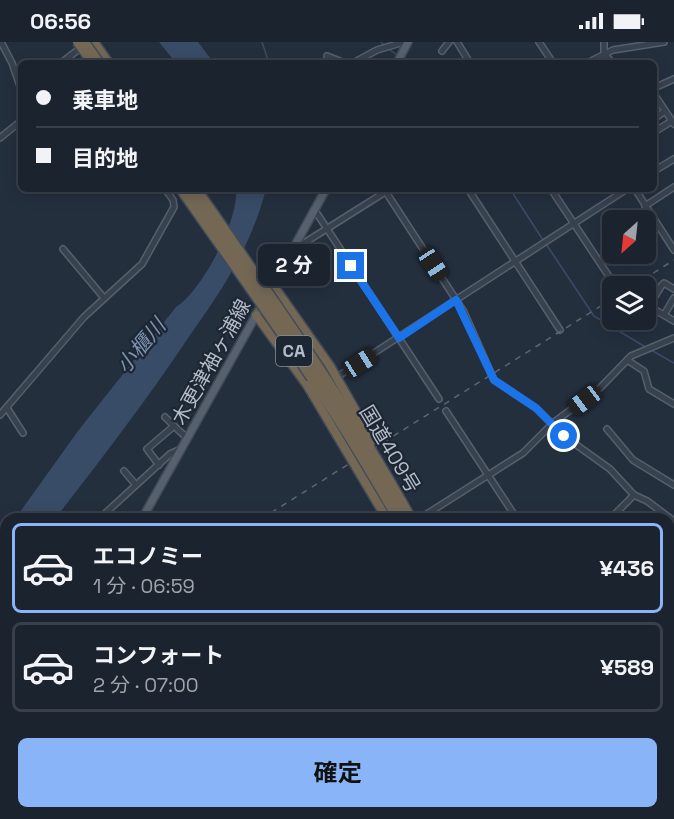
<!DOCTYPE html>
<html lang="ja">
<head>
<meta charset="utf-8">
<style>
	:root { --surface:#1b232e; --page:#242b36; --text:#f1f3f6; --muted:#a0a4aa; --line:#39404a; --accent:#8ab4f8 }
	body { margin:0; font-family:"Space Grotesk","Noto Sans JP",sans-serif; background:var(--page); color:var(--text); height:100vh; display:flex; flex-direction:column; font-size:22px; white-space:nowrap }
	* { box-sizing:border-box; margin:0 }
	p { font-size:20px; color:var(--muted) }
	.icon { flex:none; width:33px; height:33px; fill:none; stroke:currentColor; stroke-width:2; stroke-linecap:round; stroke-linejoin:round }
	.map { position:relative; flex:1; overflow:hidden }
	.drawer { position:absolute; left:0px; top:471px; width:675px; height:306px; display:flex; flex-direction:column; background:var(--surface); border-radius:18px 18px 0 0; box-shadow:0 3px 15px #0003,0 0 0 2px var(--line) }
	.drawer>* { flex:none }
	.banner { position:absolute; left:18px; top:18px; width:639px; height:132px; border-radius:9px; box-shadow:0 3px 15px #0003,0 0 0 2px var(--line); display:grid; align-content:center; height:132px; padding:0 18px; background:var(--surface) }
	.needle { width:39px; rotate:207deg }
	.fabs { position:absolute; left:602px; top:168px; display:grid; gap:12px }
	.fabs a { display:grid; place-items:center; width:54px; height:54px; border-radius:9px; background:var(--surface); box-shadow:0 3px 15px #0003,0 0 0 2px var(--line); font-size:30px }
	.end { position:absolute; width:27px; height:27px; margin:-14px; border:8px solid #1a73e8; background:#fff; box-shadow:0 0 0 3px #fff }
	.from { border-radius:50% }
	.bubble { position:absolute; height:42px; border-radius:9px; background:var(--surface); box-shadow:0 3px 15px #0003,0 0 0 2px var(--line); font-size:20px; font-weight:700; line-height:42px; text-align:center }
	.car { position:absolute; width:18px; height:36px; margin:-18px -9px; border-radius:8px; box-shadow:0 0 4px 2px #0007; background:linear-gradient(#222 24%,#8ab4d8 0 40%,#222 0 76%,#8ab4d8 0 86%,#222 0) }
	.banner b { display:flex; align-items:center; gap:21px; height:57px; font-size:22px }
	.banner b+b { border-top:2px solid var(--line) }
	.banner i { width:15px; height:15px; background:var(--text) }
	ul { padding:10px 0 0; list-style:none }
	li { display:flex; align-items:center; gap:18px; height:90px; margin:0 12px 9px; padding:0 6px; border:3px solid var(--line); border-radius:9px }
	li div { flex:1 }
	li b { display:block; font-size:22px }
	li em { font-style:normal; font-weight:700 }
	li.current { border-color:var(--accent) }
	li>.icon { width:54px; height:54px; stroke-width:1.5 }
	.button { display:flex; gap:12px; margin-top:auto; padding:12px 18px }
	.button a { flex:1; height:69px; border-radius:9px; background:var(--accent); color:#111; font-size:24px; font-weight:700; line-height:69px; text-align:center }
	.status { display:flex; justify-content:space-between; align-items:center; height:42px; padding:0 30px; background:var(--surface); direction:ltr }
	.status svg { height:16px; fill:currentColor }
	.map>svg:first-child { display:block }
	.water { fill:#394c67 }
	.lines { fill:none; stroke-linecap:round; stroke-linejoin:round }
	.stream { stroke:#394c67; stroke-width:1.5 }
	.minor-casing { stroke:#565f6c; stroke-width:8 }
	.major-casing { stroke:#414a57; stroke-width:10 }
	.highway-casing { stroke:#434c59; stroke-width:11 }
	.minor { stroke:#38414e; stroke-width:5 }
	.major { stroke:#56606e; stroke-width:7 }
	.highway { stroke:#746855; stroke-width:8 }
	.rail { stroke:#5a6575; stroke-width:1.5; stroke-dasharray:6 6; stroke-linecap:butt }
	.highway-bridge-casing { stroke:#434c59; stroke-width:11; stroke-linecap:butt }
	.highway-bridge { stroke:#746855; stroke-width:8 }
	.route { stroke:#1a73e8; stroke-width:8 }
	.labels { text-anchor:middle; stroke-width:4.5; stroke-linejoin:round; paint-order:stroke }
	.shield { fill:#1d2633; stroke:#878f9c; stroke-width:1.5 }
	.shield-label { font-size:18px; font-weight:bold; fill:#b4bcc9 }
	.street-label { font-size:20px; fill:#b4bcc9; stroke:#1d2633 }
	.water-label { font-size:21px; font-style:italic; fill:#7c92b1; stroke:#1d2633 }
</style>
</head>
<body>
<div class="status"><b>06:56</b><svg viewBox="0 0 49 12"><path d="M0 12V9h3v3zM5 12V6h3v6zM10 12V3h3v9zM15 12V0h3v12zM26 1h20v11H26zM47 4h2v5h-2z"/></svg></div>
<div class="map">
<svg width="674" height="777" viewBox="0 0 674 777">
	<rect width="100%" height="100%" fill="#242f3e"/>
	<!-- water -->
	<g class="water">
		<path d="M159 0H198L214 21H176Z"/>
		<path d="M236 147H265V151C248 211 221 249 186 299 146 359 102 416 58 473L53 477H15L78 389 176 265C202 249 239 178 236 147Z"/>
		<path d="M6 490V656L0 644V510Z"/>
		<path d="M135 771H204L219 777H145Z"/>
	</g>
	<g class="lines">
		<!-- stream -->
		<g class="stream">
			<path d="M262 0 269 21"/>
			<path d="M381 0 385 4"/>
			<path d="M389 7 397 13"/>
			<path d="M510 147 543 198"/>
			<path d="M546 202 594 274 647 306"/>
			<path d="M651 308 674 321"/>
			<path d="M669 646 674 647"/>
		</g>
		<!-- minor casing -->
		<g class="minor-casing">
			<g id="minor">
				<path d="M1 0 12 21 21 47"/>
				<path d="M457 0 470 21"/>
				<path d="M539 0 553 21"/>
				<path d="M604 0V12L613 21"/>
				<path d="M442 9 449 0"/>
				<path d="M327 14 345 21"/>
				<path d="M61 21 83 4"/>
				<path d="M353 21 377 8 404 0"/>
				<path d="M587 21 613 8 664 0"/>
				<path d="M654 46 674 37"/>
				<path d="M654 52 674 82"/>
				<path d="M654 77 665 69"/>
				<path d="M654 90 672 79"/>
				<path d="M0 96 21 79"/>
				<path d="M654 129 674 117"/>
				<path d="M384 147 464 270 494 338 536 366 564 394 610 427 634 453 647 459 674 479"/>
				<path d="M468 147 560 288"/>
				<path d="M551 147 612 239"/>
				<path d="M635 147 674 208"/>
				<path d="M645 164 674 145"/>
				<path d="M314 167 439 357"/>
				<path d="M63 207 104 256"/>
				<path d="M293 208 390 147"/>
				<path d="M645 262 674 279"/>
				<path d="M649 264 662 243 664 241 674 247"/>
				<path d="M664 273 674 256"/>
				<path d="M627 318 644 329 649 347 674 362"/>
				<path d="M340 333 627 147"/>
				<path d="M7 366 23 391"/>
				<path d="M446 369 517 477"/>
				<path d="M0 373 84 275 142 222 174 165 173 158 165 147"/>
				<path d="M174 384 187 396"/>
				<path d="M607 387 633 418 674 443"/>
				<path d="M159 423 147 407 174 384 165 375"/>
				<path d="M124 429 136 443"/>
				<path d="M99 477 170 412 181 407"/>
				<path d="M419 477 523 411 553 381 600 346 631 314 674 296"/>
				<path d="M610 477 634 453"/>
				<path d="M669 505 674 502"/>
				<path d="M669 573 674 566"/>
				<path d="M669 606 674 611"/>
				<path d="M0 742 6 741"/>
				<path d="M11 771V777"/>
				<path d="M0 775 3 777"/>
				<path d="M57 777 66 771"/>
			</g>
		</g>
		<!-- major casing -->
		<g class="major-casing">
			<g id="major">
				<path d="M397 21 408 0"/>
				<path d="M271 247 326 147"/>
				<path d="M142 477 264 259"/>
				<path d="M0 537H6"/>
				<path d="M0 687 6 707"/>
				<path d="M80 771 89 777"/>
			</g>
		</g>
		<!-- highway casing -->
		<g class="highway-casing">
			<g id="highway">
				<path d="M94 0 109 21"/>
				<path d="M273 243 330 324"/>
				<path d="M256 273 307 343"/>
				<path d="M517 771 518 777"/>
				<path d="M525 771 527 777"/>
				<path d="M532 771 534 777"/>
			</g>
		</g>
		<!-- minor -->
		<use href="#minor" class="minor"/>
		<!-- major -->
		<use href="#major" class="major"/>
		<!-- highway -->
		<use href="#highway" class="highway"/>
		<!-- rail -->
		<g class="rail">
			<path d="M633 244 674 218"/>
			<path d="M261 477 612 257"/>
			<path d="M0 608 6 606"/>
			<path d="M0 618 6 617"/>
		</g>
		<!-- highway-bridge casing -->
		<g class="highway-bridge-casing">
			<g id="highway-bridge">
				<path d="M77 0 92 21"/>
				<path d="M85 0 100 21"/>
				<path d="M180 147C256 255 333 362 397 477"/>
				<path d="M197 147C272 255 348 362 412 477"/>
				<path d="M193 153C267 259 343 364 405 477"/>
				<path d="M330 324 373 399"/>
				<path d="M307 343 387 477"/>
			</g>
		</g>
		<!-- highway-bridge -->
		<use href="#highway-bridge" class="highway-bridge"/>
	</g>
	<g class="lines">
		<!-- route -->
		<path class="route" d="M351 224 399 296 456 258 494 338 536 366 564 394"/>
	</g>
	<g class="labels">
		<!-- shield labels -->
		<rect class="shield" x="276" y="294" width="36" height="30" rx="4.5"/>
		<g class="shield-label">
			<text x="294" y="315">CA</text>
		</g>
		<!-- street labels -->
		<g class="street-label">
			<text transform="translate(211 320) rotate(-61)" y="7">木更津袖ヶ浦線</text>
			<text transform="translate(390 407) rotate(59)" y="7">国道409号</text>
		</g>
		<!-- water labels -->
		<g class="water-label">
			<text transform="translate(141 304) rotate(-50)" y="7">小櫃川</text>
		</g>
	</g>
</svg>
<div class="fabs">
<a><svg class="needle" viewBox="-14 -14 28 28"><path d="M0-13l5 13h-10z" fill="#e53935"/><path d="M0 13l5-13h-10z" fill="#a0a4aa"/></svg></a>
<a><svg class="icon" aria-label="layers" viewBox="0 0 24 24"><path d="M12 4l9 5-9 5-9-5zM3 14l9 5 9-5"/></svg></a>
</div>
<i class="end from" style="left:564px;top:394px"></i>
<i class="end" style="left:351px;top:224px"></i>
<div class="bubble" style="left:258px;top:202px;width:72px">2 分</div>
<i class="car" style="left:433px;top:222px;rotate:147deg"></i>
<i class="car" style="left:360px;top:321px;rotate:58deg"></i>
<i class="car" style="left:585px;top:358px;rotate:233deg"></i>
<div class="banner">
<b><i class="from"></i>乗車地</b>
<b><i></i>目的地</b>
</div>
<section class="drawer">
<ul>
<li class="current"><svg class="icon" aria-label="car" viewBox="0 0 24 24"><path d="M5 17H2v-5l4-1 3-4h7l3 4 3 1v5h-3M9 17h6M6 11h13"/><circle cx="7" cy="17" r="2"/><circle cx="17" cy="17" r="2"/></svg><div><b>エコノミー</b><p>1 分 · 06:59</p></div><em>¥436</em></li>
<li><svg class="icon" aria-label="car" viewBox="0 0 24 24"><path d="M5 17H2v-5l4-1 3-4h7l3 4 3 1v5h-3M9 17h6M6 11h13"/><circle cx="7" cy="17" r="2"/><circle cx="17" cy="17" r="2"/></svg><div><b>コンフォート</b><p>2 分 · 07:00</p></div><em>¥589</em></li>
</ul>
<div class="button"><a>確定</a></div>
</section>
</div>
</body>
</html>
